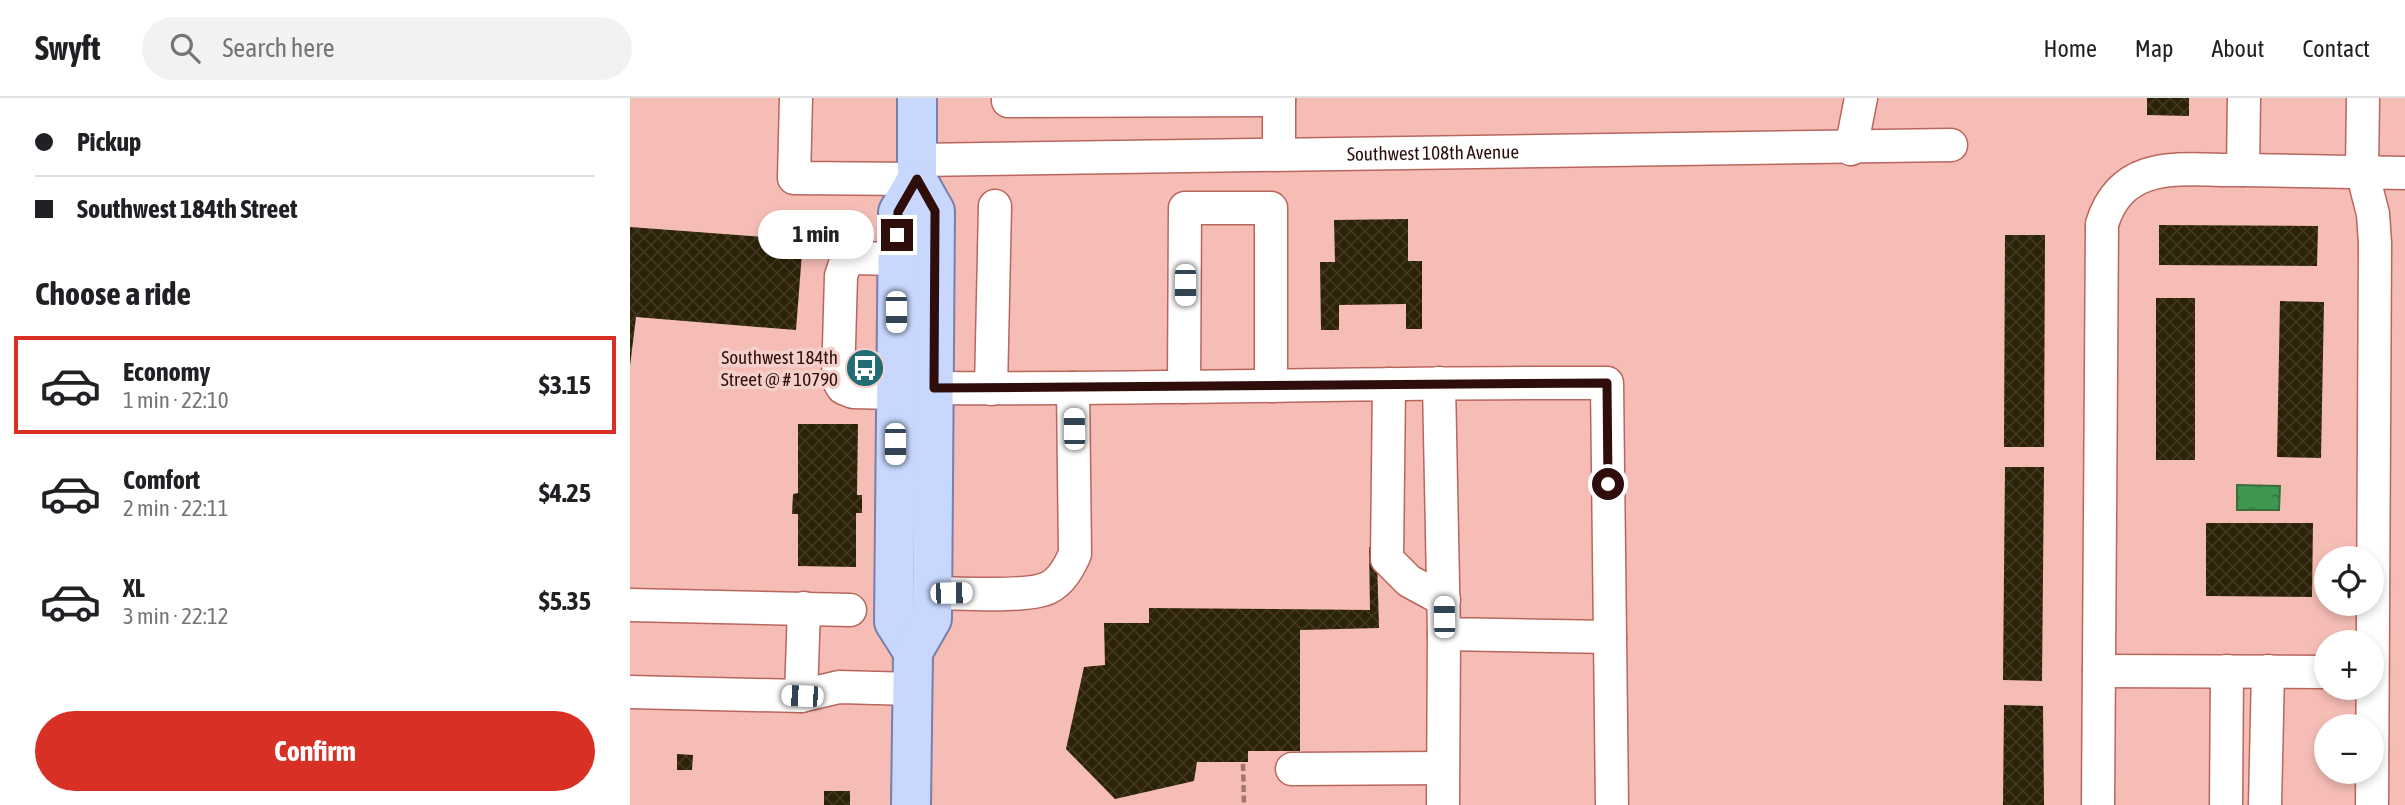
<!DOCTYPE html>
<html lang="en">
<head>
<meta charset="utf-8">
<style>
	:root { --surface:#fff; --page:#f2f2f2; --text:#202124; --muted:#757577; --line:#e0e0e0; --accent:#d93025 }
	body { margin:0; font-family:"Asap Condensed",sans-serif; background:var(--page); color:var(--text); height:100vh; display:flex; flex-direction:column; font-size:26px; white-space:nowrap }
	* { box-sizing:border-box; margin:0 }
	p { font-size:23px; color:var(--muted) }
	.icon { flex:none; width:38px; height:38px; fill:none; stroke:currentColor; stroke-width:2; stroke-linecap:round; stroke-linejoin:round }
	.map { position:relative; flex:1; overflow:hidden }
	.sheet { display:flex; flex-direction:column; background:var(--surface); width:630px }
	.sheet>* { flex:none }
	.banner { display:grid; align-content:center; height:154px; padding:0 35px; background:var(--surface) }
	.fabs { position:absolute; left:1684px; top:448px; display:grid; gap:14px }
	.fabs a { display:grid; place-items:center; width:70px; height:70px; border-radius:50%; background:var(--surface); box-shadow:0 4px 10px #0003; font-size:35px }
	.end { position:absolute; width:32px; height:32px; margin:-16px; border:9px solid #2e0d0b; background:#fff; box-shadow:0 0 0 4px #fff }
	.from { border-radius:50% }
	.bubble { position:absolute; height:49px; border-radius:24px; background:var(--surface); box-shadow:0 4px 10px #0003; font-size:23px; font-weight:700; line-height:49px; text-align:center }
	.car { position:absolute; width:21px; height:42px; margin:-21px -10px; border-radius:9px; box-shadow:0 0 5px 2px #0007; background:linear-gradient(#fff 24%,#345 0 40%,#fff 0 76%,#345 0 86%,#fff 0) }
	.banner b { display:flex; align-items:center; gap:24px; height:66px; font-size:26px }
	.banner b+b { border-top:2px solid var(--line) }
	.banner i { width:18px; height:18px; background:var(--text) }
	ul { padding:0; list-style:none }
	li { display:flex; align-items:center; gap:21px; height:98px; margin:0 14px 10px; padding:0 21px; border:4px solid transparent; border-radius:0px }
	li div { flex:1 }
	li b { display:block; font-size:26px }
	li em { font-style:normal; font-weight:700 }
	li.current { border-color:var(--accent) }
	li>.icon { width:63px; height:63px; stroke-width:1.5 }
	h2 { padding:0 35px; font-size:32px; line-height:84px }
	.primary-button { display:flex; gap:14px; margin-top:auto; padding:14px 35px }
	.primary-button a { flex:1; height:80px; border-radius:42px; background:var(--accent); color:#fff; font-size:28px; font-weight:700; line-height:80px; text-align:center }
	header { display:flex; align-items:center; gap:42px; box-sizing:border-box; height:98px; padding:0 35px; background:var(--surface); border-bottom:2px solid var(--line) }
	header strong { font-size:33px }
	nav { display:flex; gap:38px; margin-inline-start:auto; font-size:24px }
	.search { width:490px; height:63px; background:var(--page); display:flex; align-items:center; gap:18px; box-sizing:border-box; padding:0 24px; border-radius:38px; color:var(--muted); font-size:26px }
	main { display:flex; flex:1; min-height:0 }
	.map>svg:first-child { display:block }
	.water { fill:url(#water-ripples); stroke:#3a6e3b; stroke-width:2 }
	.building { fill:url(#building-cross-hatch) }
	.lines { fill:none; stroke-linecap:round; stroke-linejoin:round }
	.minor-casing { stroke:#b9665d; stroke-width:35 }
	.major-casing { stroke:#797fa8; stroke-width:42 }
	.path { stroke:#a47570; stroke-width:4.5; stroke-dasharray:7 3.5; stroke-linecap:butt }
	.minor { stroke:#fff; stroke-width:32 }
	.major { stroke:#c7d7fe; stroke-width:38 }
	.route { stroke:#2e0d0b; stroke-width:9 }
	.labels { text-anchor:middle; stroke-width:7; stroke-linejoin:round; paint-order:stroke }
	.street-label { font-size:19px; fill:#2e0d0b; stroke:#f5d0ca }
	.poi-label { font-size:19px; fill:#2e0d0b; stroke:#f5d0ca; text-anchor:end }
</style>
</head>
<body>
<header>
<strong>Swyft</strong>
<div class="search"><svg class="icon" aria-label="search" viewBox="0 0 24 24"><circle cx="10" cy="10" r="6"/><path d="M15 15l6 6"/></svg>Search here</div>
<nav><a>Home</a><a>Map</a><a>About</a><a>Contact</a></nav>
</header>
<main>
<section class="sheet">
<div class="banner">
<b><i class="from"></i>Pickup</b>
<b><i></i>Southwest 184th Street</b>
</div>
<h2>Choose a ride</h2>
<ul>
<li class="current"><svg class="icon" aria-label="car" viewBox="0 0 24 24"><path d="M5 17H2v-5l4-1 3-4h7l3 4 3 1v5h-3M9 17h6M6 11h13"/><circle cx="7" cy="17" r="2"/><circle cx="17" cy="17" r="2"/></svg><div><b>Economy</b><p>1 min · 22:10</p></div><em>$3.15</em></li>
<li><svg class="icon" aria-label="car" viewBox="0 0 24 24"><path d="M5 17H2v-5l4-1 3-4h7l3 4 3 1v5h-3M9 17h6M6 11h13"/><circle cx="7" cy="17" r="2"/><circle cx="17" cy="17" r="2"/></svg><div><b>Comfort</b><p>2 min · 22:11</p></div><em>$4.25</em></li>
<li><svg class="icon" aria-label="car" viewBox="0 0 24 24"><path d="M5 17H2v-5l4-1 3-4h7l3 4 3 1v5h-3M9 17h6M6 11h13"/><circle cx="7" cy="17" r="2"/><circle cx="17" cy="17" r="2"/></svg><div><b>XL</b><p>3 min · 22:12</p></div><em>$5.35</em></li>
</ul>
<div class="primary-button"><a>Confirm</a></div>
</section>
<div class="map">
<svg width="1775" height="707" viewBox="0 0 1775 707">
	<defs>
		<pattern id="water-ripples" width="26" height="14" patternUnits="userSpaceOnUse" patternTransform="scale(1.75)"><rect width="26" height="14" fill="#3f984f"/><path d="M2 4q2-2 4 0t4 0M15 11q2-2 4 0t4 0" fill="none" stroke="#357a40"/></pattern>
		<pattern id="building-cross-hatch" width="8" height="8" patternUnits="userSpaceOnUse" patternTransform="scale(1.75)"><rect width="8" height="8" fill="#2c2208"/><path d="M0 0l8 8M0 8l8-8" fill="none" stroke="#423822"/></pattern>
	</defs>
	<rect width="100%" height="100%" fill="#f5bdb6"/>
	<!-- water -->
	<path class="water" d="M1607 387 1650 388 1649 412H1607Z"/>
	<!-- building -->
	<g class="building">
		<path d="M1517 0H1559V18L1517 17Z"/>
		<path d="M778 121V163H792V231H776V206L709 207V232H691L690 164H705L704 122Z"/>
		<path d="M1529 127 1688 128 1687 168 1529 167Z"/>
		<path d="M0 129 173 142 166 232 6 219 0 268Z"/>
		<path d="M1375 137H1415L1414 349H1374Z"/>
		<rect x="1526" y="200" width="39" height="162"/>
		<path d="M1650 203 1694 204 1691 360 1647 359Z"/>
		<path d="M168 326H228L227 397H232V415H226V469L168 468V416H162L163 396 168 395Z"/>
		<path d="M1375 369H1414L1412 583 1373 582Z"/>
		<path d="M1576 425H1683L1682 499 1576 498Z"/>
		<path d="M739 449H756L747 461 749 530 670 532V653H618V664H567L564 683 485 701 436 651 454 569 475 567 474 525H519V510L740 512Z"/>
		<path d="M1374 607 1413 608 1414 707H1373Z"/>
		<path d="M47 656 63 657 62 672H47Z"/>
		<rect x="194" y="693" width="26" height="14"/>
	</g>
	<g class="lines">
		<!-- minor casing -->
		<g class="minor-casing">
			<g id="minor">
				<path d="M166 0 164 80 287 81"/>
				<path d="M378 0V3L649 2"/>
				<path d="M649 0V56"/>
				<path d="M1733 0 1732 73 1743 116 1745 145 1742 707"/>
				<path d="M1221 51 1231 0"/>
				<path id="s1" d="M287 62 1321 47"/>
				<path d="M1613 72 1775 75"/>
				<path d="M759 286 757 461 779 483 814 502"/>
				<path d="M554 289 555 110H641V288"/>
				<path d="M304 290C529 292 753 284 977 285L980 539 814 536 809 285"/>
				<path d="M361 291 365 108"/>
				<path d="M266 295 223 294 213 290 208 282 211 178 215 166 223 160 267 161"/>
				<path d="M302 495C328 495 397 500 418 490 432 483 439 469 445 456L443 290"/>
				<path d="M0 507 220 512"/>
				<path d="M980 539 982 707"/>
				<path d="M1469 573 1696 574"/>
				<path d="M0 594 171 598 209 589 283 591"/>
				<path d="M171 598 174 510"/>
				<path d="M662 671 812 670"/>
				<path d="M813 707 814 536"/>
				<path d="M1468 707 1472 126C1493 58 1555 73 1613 72L1614 0"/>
				<path d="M1596 707 1597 573"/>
				<path d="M1635 707 1638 573"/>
			</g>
		</g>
		<!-- major casing -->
		<g class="major-casing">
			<g id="major">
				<path d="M283 554 264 524 268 114 287 81V0"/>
				<path d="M281 707 283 554 302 521 305 113 287 81"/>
			</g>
		</g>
		<!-- path -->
		<path class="path" d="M613 666 614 707"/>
		<!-- minor -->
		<use href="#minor" class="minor"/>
		<!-- major -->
		<use href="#major" class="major"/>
	</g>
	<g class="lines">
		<!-- route -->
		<path class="route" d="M267 137 268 114 287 81 305 113 304 290 977 285 978 386"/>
	</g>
	<!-- icons -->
	<defs>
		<g id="bus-disc" transform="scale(2.0125)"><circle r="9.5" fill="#226c75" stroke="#f5d0ca"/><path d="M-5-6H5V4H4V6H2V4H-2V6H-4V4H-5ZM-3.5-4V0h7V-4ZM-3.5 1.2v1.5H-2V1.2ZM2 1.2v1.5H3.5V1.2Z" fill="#fff"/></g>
	</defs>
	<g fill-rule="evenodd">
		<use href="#bus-disc" x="235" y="270"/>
	</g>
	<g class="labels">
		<!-- street labels -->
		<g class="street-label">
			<text dy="7" stroke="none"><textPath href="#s1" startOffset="516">Southwest 108th Avenue</textPath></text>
		</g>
		<!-- poi labels -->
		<g class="poi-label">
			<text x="208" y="266">Southwest 184th<tspan x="208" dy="22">Street @ # 10790</tspan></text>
		</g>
	</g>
</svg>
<div class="fabs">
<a><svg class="icon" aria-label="locate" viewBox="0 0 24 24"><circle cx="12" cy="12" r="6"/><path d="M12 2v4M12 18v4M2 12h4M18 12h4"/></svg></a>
<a>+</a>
<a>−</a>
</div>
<i class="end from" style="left:978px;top:386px"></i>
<i class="end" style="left:267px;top:137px"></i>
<div class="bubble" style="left:128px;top:112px;width:116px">1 min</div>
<i class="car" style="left:555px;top:187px;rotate:180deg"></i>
<i class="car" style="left:266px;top:214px;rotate:180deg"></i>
<i class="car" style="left:444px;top:331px;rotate:359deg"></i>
<i class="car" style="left:265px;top:346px;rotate:180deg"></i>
<i class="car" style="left:321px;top:495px;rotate:89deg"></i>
<i class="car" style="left:814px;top:519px;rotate:359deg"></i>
<i class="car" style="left:172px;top:598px;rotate:272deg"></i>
</div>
</main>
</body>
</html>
